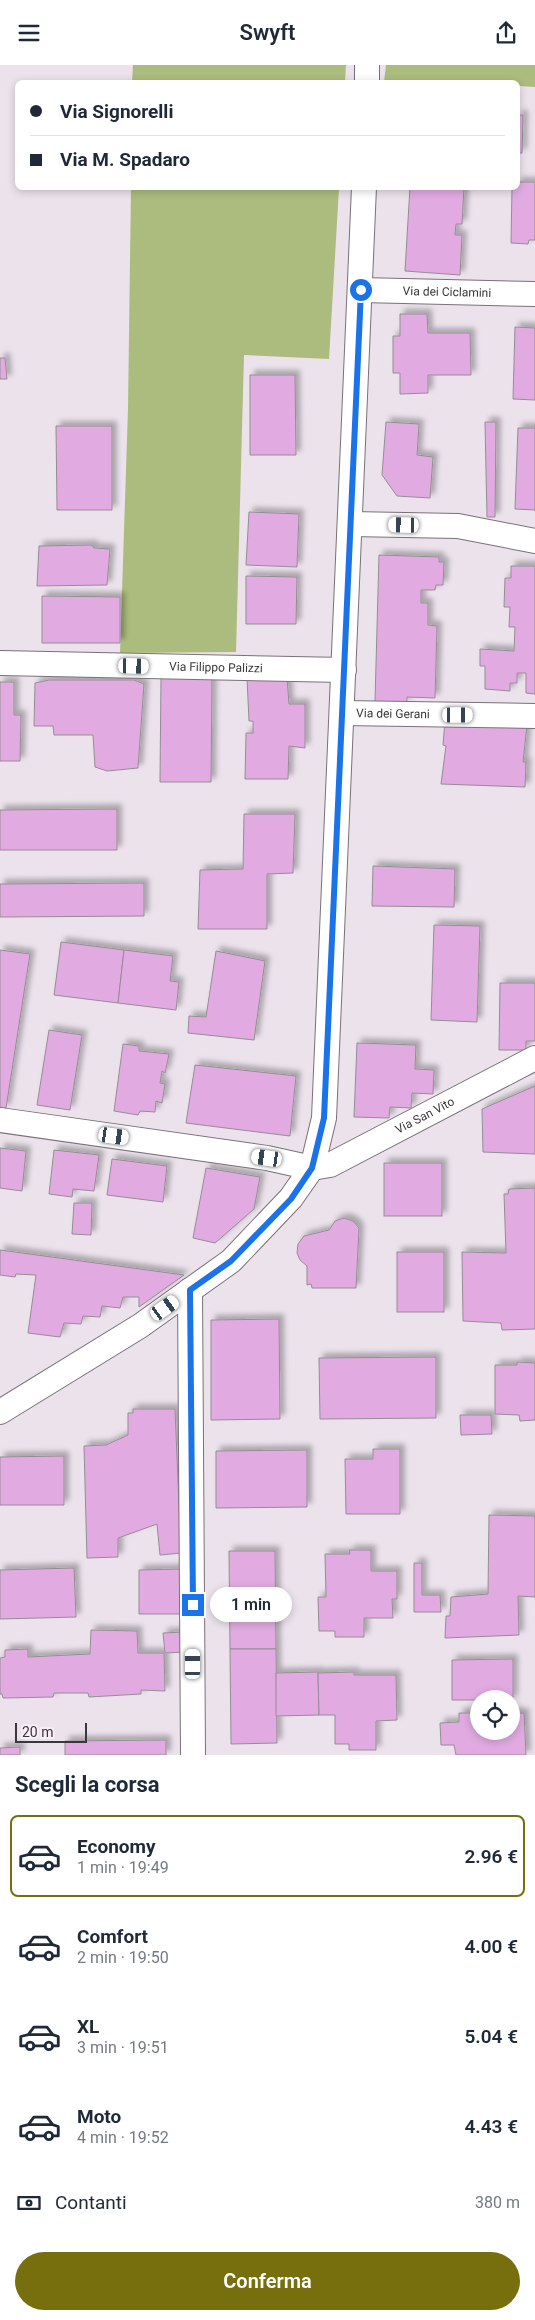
<!DOCTYPE html>
<html lang="it">
<head>
<meta charset="utf-8">
<style>
	:root { --surface:#fff; --page:#f2f2f3; --text:#1f2937; --muted:#747a83; --line:#e0e1e3; --accent:#776f0e }
	body { margin:0; font-family:Roboto,sans-serif; background:var(--page); color:var(--text); height:100vh; display:flex; flex-direction:column; font-size:19px; white-space:nowrap }
	* { box-sizing:border-box; margin:0 }
	p { font-size:16px; color:var(--muted) }
	.icon { flex:none; width:28px; height:28px; fill:none; stroke:currentColor; stroke-width:2; stroke-linecap:round; stroke-linejoin:round }
	.map { position:relative; height:1690px; overflow:hidden }
	.side { display:flex; flex-direction:column; background:var(--surface); flex:1 }
	.side>* { flex:none }
	.top-card { position:absolute; left:15px; top:15px; width:505px; height:110px; border-radius:8px; box-shadow:0 2px 8px #0003; display:grid; align-content:center; height:110px; padding:0 15px; background:var(--surface) }
	.buttons { position:absolute; left:470px; top:1625px; display:grid; gap:10px }
	.buttons a { display:grid; place-items:center; width:50px; height:50px; border-radius:50%; background:var(--surface); box-shadow:0 2px 8px #0003; font-size:25px }
	.scale { position:absolute; left:15px; bottom:12px; width:72px; box-sizing:border-box; padding-left:5px; border:2px solid #3a373a; border-top:0; font-size:14px; line-height:18px; white-space:nowrap; color:#3a373a; -webkit-text-stroke:4px #f8eff8; paint-order:stroke }
	.end { position:absolute; width:22px; height:22px; margin:-11px; border:6px solid #1a73e8; background:#fff; box-shadow:0 0 0 2px #fff }
	.from { border-radius:50% }
	.bubble { position:absolute; height:35px; border-radius:18px; background:var(--surface); box-shadow:0 2px 8px #0003; font-size:16px; font-weight:600; line-height:35px; text-align:center }
	.car { position:absolute; width:15px; height:30px; margin:-15px -8px; border-radius:6px; box-shadow:0 0 4px 1px #0007; background:linear-gradient(#fff 24%,#345 0 40%,#fff 0 76%,#345 0 86%,#fff 0) }
	.top-card b { display:flex; align-items:center; gap:18px; height:48px; font-size:19px }
	.top-card b+b { border-top:1px solid var(--line) }
	.top-card i { width:12px; height:12px; background:var(--text) }
	ul { padding:0; list-style:none }
	li { display:flex; align-items:center; gap:15px; height:82px; margin:0 10px 8px; padding:0 5px; border:2px solid transparent; border-radius:8px }
	li div { flex:1 }
	li b { display:block; font-size:19px }
	li em { font-style:normal; font-weight:600 }
	li.on { border-color:var(--accent) }
	li>.icon { width:45px; height:45px; stroke-width:1.5 }
	h2 { padding:0 15px; font-size:22px; line-height:60px }
	.pay { display:flex; align-items:center; gap:12px; height:55px; padding:0 15px; font-size:19px }
	.pay p { margin-inline-start:auto }
	.button { display:flex; gap:10px; margin-top:auto; padding:10px 15px }
	.button a { flex:1; height:58px; border-radius:30px; background:var(--accent); color:#fff; font-size:20px; font-weight:600; line-height:58px; text-align:center }
	header { display:flex; justify-content:space-between; align-items:center; height:65px; padding:0 15px; background:var(--surface); font-size:22px; font-weight:600 }
	.map>svg:first-child { display:block }
	.green { fill:#acbc7e }
	.building { fill:#e1abe1; stroke:#958d95; filter:url(#shadow) }
	.lines { fill:none; stroke-linecap:round; stroke-linejoin:round }
	.minor-casing { stroke:#797179; stroke-width:26 }
	.minor { stroke:#fff; stroke-width:24 }
	.route { stroke:#1a73e8; stroke-width:6 }
	.labels { text-anchor:middle; stroke-width:4; stroke-linejoin:round; paint-order:stroke }
	.street-label { font-size:12px; fill:#3a373a; stroke:#f8eff8 }
</style>
</head>
<body>
<header><svg class="icon" aria-label="menu" viewBox="0 0 24 24"><path d="M4 6h16M4 12h16M4 18h16"/></svg>Swyft<svg class="icon" aria-label="share" viewBox="0 0 24 24"><path d="M12 15V3M7 8l5-5 5 5M5 13v7h14v-7"/></svg></header>
<div class="map">
<svg width="535" height="1690" viewBox="0 0 535 1690">
	<defs>
		<filter id="shadow"><feDropShadow dx="4.5" dy="-4.5" stdDeviation="2.5" flood-color="#0004"/></filter>
	</defs>
	<rect width="100%" height="100%" fill="#ebe2eb"/>
	<!-- green -->
	<g class="green">
		<path d="M133 0H346L345 17 132 18Z"/>
		<path d="M386 0H535V22L518 21V18L384 17Z"/>
		<path d="M131 123H339L329 294 244 290 236 587 120 588 128 344Z"/>
	</g>
	<!-- building -->
	<g class="building">
		<path d="M518 50H523L522 88H518Z"/>
		<path d="M518 117H535V175H529L528 179 511 178 512 122H518Z"/>
		<path d="M410 122H464L462 159H456L455 170H462L460 210 405 206Z"/>
		<path d="M400 249H427L428 268H470L471 310H428V328L400 329V308H393V271H400Z"/>
		<path d="M515 262 535 263V335L513 334Z"/>
		<path d="M0 293H5L7 314H0Z"/>
		<path d="M250 310H295L296 390H250Z"/>
		<path d="M386 357 419 359 417 390 433 392 430 433 397 431 382 410Z"/>
		<path d="M485 357H496L495 452H487Z"/>
		<path d="M56 361H112V445H57Z"/>
		<path d="M518 363H535V445L515 444Z"/>
		<path d="M249 447 299 449 297 502 246 500Z"/>
		<path d="M92 480 94 483 110 484 107 520 37 521 39 481Z"/>
		<path d="M379 490 439 492V497H444L443 520H436L435 525H421V538H428V560L437 561 435 633 407 632V637L379 638 375 636Z"/>
		<path d="M511 501H535V629L526 628V608H517V618H510V626L485 624V601H480V584L514 586 515 562H509L510 542H504L505 513H511Z"/>
		<path d="M246 511 297 512 296 559H246Z"/>
		<path d="M42 531 120 532V578H42Z"/>
		<path d="M161 611 212 612 211 717H160Z"/>
		<path d="M247 613H287L289 639H305V683L289 681 288 714H245L246 668H253V656H249Z"/>
		<path d="M49 615H134L144 619 138 703 107 706 95 702 93 670H54L53 661H34L35 618Z"/>
		<path d="M0 617H14V650H21L20 696H0Z"/>
		<path d="M445 656 527 660 523 697H526L525 722 441 719 446 681 443 680Z"/>
		<path d="M117 744V785H0V745Z"/>
		<path d="M244 749H295L293 808 267 809V864H198L200 805 243 804Z"/>
		<path d="M373 801 455 804 454 842 372 841Z"/>
		<path d="M144 818V851L0 852V819Z"/>
		<path d="M434 860 480 861 477 957 431 955Z"/>
		<path d="M61 877 124 885 118 938 54 930Z"/>
		<path d="M0 885 30 889 6 1043H0Z"/>
		<path d="M124 885 173 891 170 916 179 917 176 945 118 938Z"/>
		<path d="M216 886 265 896 254 975 188 968 189 951 206 952Z"/>
		<path d="M500 918H535V976H526V985H499Z"/>
		<path d="M49 965 82 970 70 1045 37 1040Z"/>
		<path d="M357 978 416 980 415 1004 434 1005 433 1029 412 1028 411 1043 390 1042 389 1053 354 1052Z"/>
		<path d="M123 979 139 981V986L169 989 165 1008 162 1006 160 1018 165 1019 162 1038 156 1036 155 1047 140 1046 138 1050 114 1046Z"/>
		<path d="M195 1000 296 1011 290 1071 186 1058Z"/>
		<path d="M535 1021V1089L483 1087 482 1044Z"/>
		<path d="M0 1083 26 1086 22 1126 0 1123Z"/>
		<path d="M54 1085 99 1090 94 1126 73 1124 72 1132 49 1129Z"/>
		<path d="M112 1094 167 1101 163 1137 107 1130Z"/>
		<rect x="384" y="1098" width="58" height="53"/>
		<path d="M206 1103 260 1112 254 1144 215 1178 193 1173Z"/>
		<path d="M535 1123V1264L502 1265 501 1258 463 1256 462 1187 506 1188 504 1129H508L509 1124Z"/>
		<path d="M74 1138H92L91 1170 72 1169Z"/>
		<path d="M344 1153 353 1156 359 1163 356 1223H312L311 1219 307 1220V1201L300 1195 297 1188 298 1179 304 1171 329 1165 335 1156Z"/>
		<path d="M0 1185 184 1210 139 1242V1232H123L120 1243 102 1241 100 1252 83 1251 81 1259 64 1258 60 1272 28 1268 36 1210 16 1209 15 1212 0 1210Z"/>
		<rect x="397" y="1187" width="47" height="60"/>
		<path d="M279 1254 280 1354 211 1355V1255Z"/>
		<path d="M436 1292V1353L320 1354 319 1293Z"/>
		<path d="M517 1297 535 1298V1355L520 1356 519 1350 495 1349V1300H517Z"/>
		<path d="M133 1344H175L181 1488 160 1490 157 1459 118 1473V1492L87 1493 84 1381 106 1380 128 1370V1348H133Z"/>
		<path d="M460 1350H491L492 1369 461 1370Z"/>
		<path d="M373 1384H400V1449H346L345 1394H373Z"/>
		<path d="M307 1385V1442L216 1443V1386Z"/>
		<path d="M64 1391V1440H0V1392Z"/>
		<path d="M489 1450 535 1451V1532L518 1531 519 1570 445 1573 446 1551H450L451 1532 488 1529Z"/>
		<path d="M349 1485H371V1506H397V1534H392L393 1553H364V1572H335V1566H319L318 1532H326L325 1489H350Z"/>
		<path d="M229 1486H275L276 1584H230Z"/>
		<path d="M414 1498H422V1530H440L441 1547H414Z"/>
		<path d="M74 1503 76 1552 0 1554V1505Z"/>
		<path d="M182 1504 183 1549H139V1505Z"/>
		<path d="M91 1565 137 1566 138 1588H164L165 1626 141 1625V1629L89 1632 88 1628H54L53 1632 3 1633 2 1629H0V1593L5 1592V1585L28 1584V1592L90 1589Z"/>
		<path d="M184 1567 185 1587 165 1588 163 1568Z"/>
		<path d="M230 1584H276L277 1678 231 1679Z"/>
		<path d="M513 1594V1635H452V1595Z"/>
		<path d="M318 1607 319 1650 276 1651V1608Z"/>
		<path d="M354 1607V1610H396L397 1655 376 1656V1685H349V1679H335V1650H319L318 1608Z"/>
		<path d="M459 1648H479V1666H511V1648H524L526 1690H456L454 1680H441L440 1658 459 1657Z"/>
		<path d="M166 1675V1690H65V1676Z"/>
		<path d="M20 1682V1690H0V1683Z"/>
	</g>
	<g class="lines">
		<!-- minor casing -->
		<g class="minor-casing">
			<g id="minor">
				<path d="M367 18V0"/>
				<path id="s1" d="M361 225 535 229"/>
				<path d="M350 459 458 461 535 476"/>
				<path id="s2" d="M0 598 344 605"/>
				<path id="s3" d="M342 648 535 651"/>
				<path id="s4" d="M0 1055 267 1093 312 1103 330 1100 535 993"/>
				<path d="M190 1225 193 1690"/>
				<path d="M0 1347 140 1261 231 1196 291 1133 312 1103 324 1053 364 122"/>
			</g>
		</g>
		<!-- minor -->
		<use href="#minor" class="minor"/>
	</g>
	<g class="lines">
		<!-- route -->
		<path class="route" d="M193 1540 190 1225 231 1196 291 1134 312 1103 324 1053 361 225"/>
	</g>
	<g class="labels">
		<!-- street labels -->
		<g class="street-label">
			<text dy="4" stroke="none"><textPath href="#s1" startOffset="86">Via dei Ciclamini</textPath></text>
			<text dy="4" stroke="none"><textPath href="#s2" startOffset="216">Via Filippo Palizzi</textPath></text>
			<text dy="4" stroke="none"><textPath href="#s3" startOffset="51">Via dei Gerani</textPath></text>
			<text dy="4" stroke="none"><textPath href="#s4" startOffset="441">Via San Vito</textPath></text>
		</g>
	</g>
</svg>
<div class="buttons">
<a><svg class="icon" aria-label="locate" viewBox="0 0 24 24"><circle cx="12" cy="12" r="6"/><path d="M12 2v4M12 18v4M2 12h4M18 12h4"/></svg></a>
</div>
<div class="scale">20 m</div>
<i class="end from" style="left:361px;top:225px"></i>
<i class="end" style="left:193px;top:1540px"></i>
<div class="bubble" style="left:210px;top:1522px;width:82px">1 min</div>
<i class="car" style="left:404px;top:460px;rotate:271deg"></i>
<i class="car" style="left:134px;top:601px;rotate:91deg"></i>
<i class="car" style="left:458px;top:650px;rotate:90deg"></i>
<i class="car" style="left:114px;top:1071px;rotate:98deg"></i>
<i class="car" style="left:267px;top:1093px;rotate:278deg"></i>
<i class="car" style="left:165px;top:1243px;rotate:55deg"></i>
<i class="car" style="left:193px;top:1599px;rotate:0deg"></i>
<div class="top-card">
<b><i class="from"></i>Via Signorelli</b>
<b><i></i>Via M. Spadaro</b>
</div>
</div>
<section class="side">
<h2>Scegli la corsa</h2>
<ul>
<li class="on"><svg class="icon" aria-label="car" viewBox="0 0 24 24"><path d="M5 17H2v-5l4-1 3-4h7l3 4 3 1v5h-3M9 17h6M6 11h13"/><circle cx="7" cy="17" r="2"/><circle cx="17" cy="17" r="2"/></svg><div><b>Economy</b><p>1 min · 19:49</p></div><em>2.96 €</em></li>
<li><svg class="icon" aria-label="car" viewBox="0 0 24 24"><path d="M5 17H2v-5l4-1 3-4h7l3 4 3 1v5h-3M9 17h6M6 11h13"/><circle cx="7" cy="17" r="2"/><circle cx="17" cy="17" r="2"/></svg><div><b>Comfort</b><p>2 min · 19:50</p></div><em>4.00 €</em></li>
<li><svg class="icon" aria-label="car" viewBox="0 0 24 24"><path d="M5 17H2v-5l4-1 3-4h7l3 4 3 1v5h-3M9 17h6M6 11h13"/><circle cx="7" cy="17" r="2"/><circle cx="17" cy="17" r="2"/></svg><div><b>XL</b><p>3 min · 19:51</p></div><em>5.04 €</em></li>
<li><svg class="icon" aria-label="car" viewBox="0 0 24 24"><path d="M5 17H2v-5l4-1 3-4h7l3 4 3 1v5h-3M9 17h6M6 11h13"/><circle cx="7" cy="17" r="2"/><circle cx="17" cy="17" r="2"/></svg><div><b>Moto</b><p>4 min · 19:52</p></div><em>4.43 €</em></li>
</ul>
<div class="pay"><svg class="icon" aria-label="cash" viewBox="0 0 24 24"><path d="M3 7h18v10H3z"/><circle cx="12" cy="12" r="2"/></svg>Contanti<p>380 m</p></div>
<div class="button"><a>Conferma</a></div>
</section>
</body>
</html>
